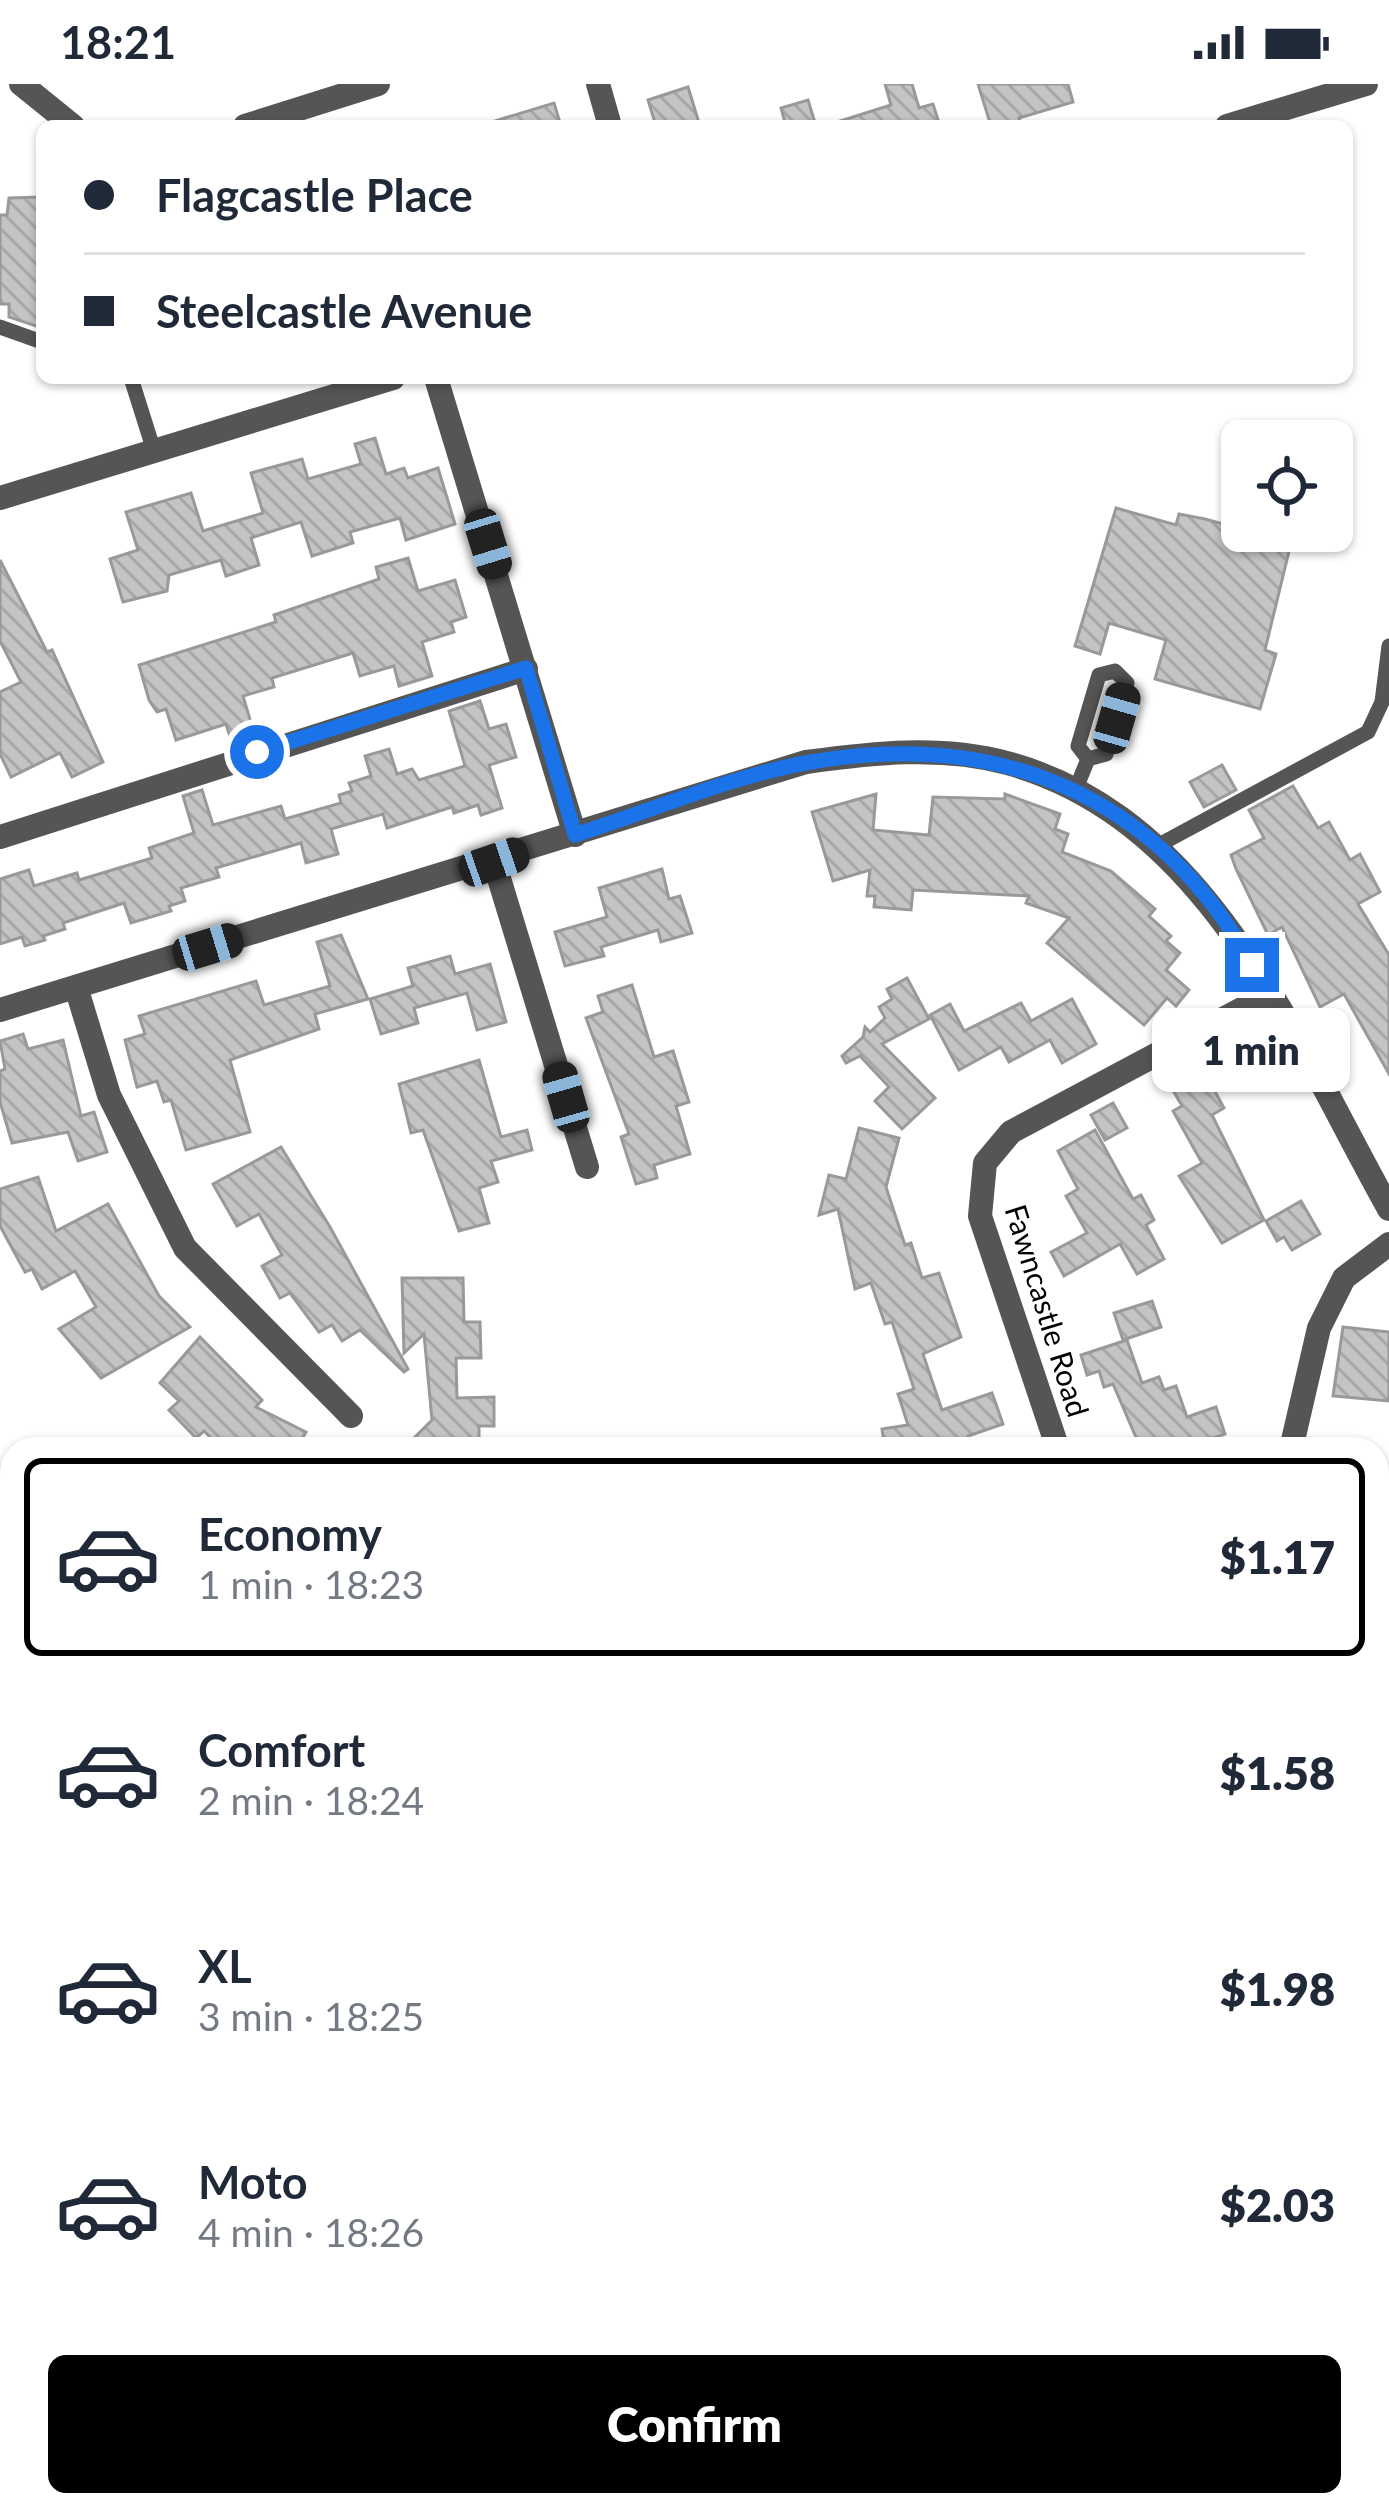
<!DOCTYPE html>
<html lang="en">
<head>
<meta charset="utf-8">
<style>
	:root { --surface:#fff; --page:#f6f6f7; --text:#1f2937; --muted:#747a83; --line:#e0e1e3; --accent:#000 }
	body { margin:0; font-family:Lato,sans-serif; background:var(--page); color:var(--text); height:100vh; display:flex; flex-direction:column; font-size:45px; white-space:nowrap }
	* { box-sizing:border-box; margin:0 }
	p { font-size:39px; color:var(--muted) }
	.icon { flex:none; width:66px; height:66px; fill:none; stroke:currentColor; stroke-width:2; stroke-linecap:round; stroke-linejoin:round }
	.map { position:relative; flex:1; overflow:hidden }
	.panel { position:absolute; left:0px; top:1353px; width:1389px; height:1080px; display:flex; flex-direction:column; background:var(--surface); border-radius:36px 36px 0 0; box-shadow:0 3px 9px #0004 }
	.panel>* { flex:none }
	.guide { position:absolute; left:36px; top:36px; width:1317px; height:264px; border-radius:18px; box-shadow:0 3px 9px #0004; display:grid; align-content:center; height:264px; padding:0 48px; background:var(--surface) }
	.fabs { position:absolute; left:1221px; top:336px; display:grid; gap:24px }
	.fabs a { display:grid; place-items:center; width:132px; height:132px; border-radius:18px; background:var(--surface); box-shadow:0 3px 9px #0004; font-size:60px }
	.end { position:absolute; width:54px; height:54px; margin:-27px; border:15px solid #1a73e8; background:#fff; box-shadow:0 0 0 6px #fff }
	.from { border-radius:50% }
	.bubble { position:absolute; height:84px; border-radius:18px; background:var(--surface); box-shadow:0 3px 9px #0004; font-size:39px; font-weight:800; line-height:84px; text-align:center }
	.car { position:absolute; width:36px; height:72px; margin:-36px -18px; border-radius:15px; box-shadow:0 0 9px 3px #0007; background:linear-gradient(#222 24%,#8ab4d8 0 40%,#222 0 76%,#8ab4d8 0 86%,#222 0) }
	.guide b { display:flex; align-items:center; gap:42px; height:114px; font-size:45px }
	.guide b+b { border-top:3px solid var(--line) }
	.guide i { width:30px; height:30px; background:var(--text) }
	ul { padding:21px 0 0; list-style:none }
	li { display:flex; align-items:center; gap:36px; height:198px; margin:0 24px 18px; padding:0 24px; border:6px solid transparent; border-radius:18px }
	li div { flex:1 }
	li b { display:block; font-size:45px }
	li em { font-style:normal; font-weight:800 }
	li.current { border-color:var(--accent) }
	li>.icon { width:108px; height:108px; stroke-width:1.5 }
	.button { display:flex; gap:24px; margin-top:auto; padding:24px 48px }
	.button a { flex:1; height:138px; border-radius:18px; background:var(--accent); color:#fff; font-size:48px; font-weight:800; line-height:138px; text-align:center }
	.status { display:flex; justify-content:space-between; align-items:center; height:84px; padding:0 60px; background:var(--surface); direction:ltr }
	.status svg { height:33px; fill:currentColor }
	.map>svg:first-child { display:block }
	.building { fill:url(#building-back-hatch); stroke:#999; stroke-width:3 }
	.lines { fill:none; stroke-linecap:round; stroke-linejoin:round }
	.service { stroke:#555; stroke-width:15 }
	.minor { stroke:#555; stroke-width:24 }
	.tertiary { stroke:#555; stroke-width:24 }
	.route { stroke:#1a73e8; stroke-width:15 }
	.labels { text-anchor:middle; stroke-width:9; stroke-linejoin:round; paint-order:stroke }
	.street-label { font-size:30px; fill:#000; stroke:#fff }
</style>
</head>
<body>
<div class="status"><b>18:21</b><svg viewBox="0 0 49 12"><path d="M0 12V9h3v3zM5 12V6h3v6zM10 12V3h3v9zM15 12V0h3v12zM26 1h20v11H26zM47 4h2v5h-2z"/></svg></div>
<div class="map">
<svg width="1389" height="2433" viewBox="0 0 1389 2433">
	<defs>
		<pattern id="building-back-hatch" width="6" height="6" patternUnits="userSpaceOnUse" patternTransform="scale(3)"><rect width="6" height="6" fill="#c4c4c4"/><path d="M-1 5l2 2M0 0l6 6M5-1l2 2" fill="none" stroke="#a7a7a7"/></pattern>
	</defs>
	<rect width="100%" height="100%" fill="#fff"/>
	<!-- building -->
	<g class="building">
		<path d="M885 0H912L919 24 933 20 940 42H841L840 37 891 21Z"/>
		<path d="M978 0H1068L1073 18 1019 34 1021 42H991Z"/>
		<path d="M688 3 700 42H656L648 16Z"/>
		<path d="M808 16 816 42H786L781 24Z"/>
		<path d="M554 19 561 42H496L495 37Z"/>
		<path d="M42 113V244L9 233V220H0V131H7L9 114Z"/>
		<path d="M375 354 386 390 404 384 408 394 438 384 455 440 406 456 400 434 350 448 353 459 312 472 301 438 251 454 259 481 226 492 221 476 169 491 167 507 123 518 110 475 138 466 126 428 191 409 203 447 263 429 251 389 302 375 308 395 361 380 355 360Z"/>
		<path d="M1116 424 1176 441 1179 430 1205 435 1291 459 1265 566 1276 570 1260 625 1155 595 1166 556 1109 539 1100 570 1075 562Z"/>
		<path d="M408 474 418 507 455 496 466 533 451 538 454 548 422 558 432 592 399 602 394 582 360 592 353 569 272 594 274 603 243 612 254 649 231 656 226 640 176 656 166 625 157 628 149 616 139 581 276 538 274 531 379 495 376 483Z"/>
		<path d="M0 476 47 568 52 566 103 678 72 693 60 669 11 693 0 670V608L21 598 0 557Z"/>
		<path d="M480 617 489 645 506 640 516 673 489 681 502 724 481 731 478 721 454 729 452 723 387 744 383 730 331 745 338 770 306 779 301 759 216 784 219 793 181 804 185 817 169 822 171 827 131 839 124 819 63 839 65 845 43 852 45 856 25 862 22 853 0 860V795L29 786 34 802 77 789 79 796 152 774 149 764 194 749 183 712 202 706 213 741 281 722 285 735 341 719 339 711 352 707 349 699 371 692 365 672 389 665 397 690 412 685 419 696 465 682 449 627Z"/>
		<path d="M1222 681 1236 706 1204 723 1190 698Z"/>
		<path d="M1293 702 1318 744 1329 738 1350 776 1360 770 1380 808 1358 820 1389 871V990L1344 910 1320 923 1282 843 1268 851 1236 785 1231 771 1264 754 1249 726Z"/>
		<path d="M876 710 873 746 929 751 933 713 1005 715V710L1060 730 1055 745 1068 750 1062 768 1111 787 1155 825 1149 832 1171 852 1166 857 1180 869 1166 886 1189 906 1176 922 1167 914 1144 941 1047 859 1069 834 1026 819 1029 812 913 806 911 826 874 823 875 812H867L870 786 833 797 812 728Z"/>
		<path d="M662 785 669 815 680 812 692 849 661 858 658 846 601 863 604 872 565 882 555 848 607 833 599 804Z"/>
		<path d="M341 851 368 915 315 930 319 945 230 976 250 1048 186 1066 171 1016 164 1018 157 997 137 1003 125 956 145 950 139 932 256 897 264 921 330 902 317 858Z"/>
		<path d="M450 872 455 890 490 880 506 938 477 946 467 909 414 924 418 939 381 950 370 915 413 902 408 884Z"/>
		<path d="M907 894 929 935 882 960 935 1014 902 1045 875 1017 889 1003 860 972 846 979 842 972 863 953 865 943 870 948 885 934 879 923 892 915 887 905Z"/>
		<path d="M632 901 654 973 673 967 689 1018 676 1022 690 1070 654 1081 657 1094 636 1100 621 1053 629 1050 586 934 603 928 598 912Z"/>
		<path d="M1072 915 1096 960 1062 979 1050 956 1009 978 1001 963 959 986 930 931 950 920 964 947 1021 919 1031 937Z"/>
		<path d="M23 950 28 965 63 956 81 1032 94 1028 107 1068 78 1077 68 1048 12 1059 0 1018V987L5 985 0 957Z"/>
		<path d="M479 976 501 1053 527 1046 532 1066 491 1077 498 1098 479 1104 489 1139 459 1147 423 1046 411 1049 399 1000Z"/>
		<path d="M1206 991 1224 1024 1212 1031 1264 1136 1222 1159 1179 1092 1202 1079 1173 1027 1182 1022 1174 1008Z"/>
		<path d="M1113 1019 1127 1044 1105 1056 1091 1031Z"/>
		<path d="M859 1044 899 1054 886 1103 905 1161 911 1159 922 1194 939 1189 961 1253 923 1270 942 1326 992 1309 1003 1340 968 1352 973 1365H885L882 1345 908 1341 898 1310 914 1305 892 1238 885 1240 871 1199 855 1205 838 1125 819 1131 829 1091 846 1095Z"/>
		<path d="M1095 1046 1133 1115 1141 1111 1154 1136 1146 1141 1164 1175 1137 1190 1120 1160 1064 1192 1051 1168 1087 1149 1066 1112 1078 1105 1058 1067Z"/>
		<path d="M281 1063 330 1143 408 1285 404 1288 360 1246 342 1257 332 1241 319 1248 290 1209 280 1214 262 1182 282 1171 259 1130 237 1142 213 1100Z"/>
		<path d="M38 1093 56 1147 108 1120 159 1212 190 1243 101 1294 59 1245 96 1223 75 1187 42 1205 32 1185 25 1188 0 1142V1105Z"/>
		<path d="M1301 1117 1320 1150 1292 1166 1284 1153 1277 1157 1266 1137Z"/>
		<path d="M402 1194H463L464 1238H480L481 1274H456L457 1314 494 1313V1342H479V1365H403L432 1336 424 1250 404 1269Z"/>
		<path d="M1152 1217 1161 1243 1123 1256 1114 1229Z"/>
		<path d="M1343 1243 1389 1248V1317L1333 1312Z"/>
		<path d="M200 1253 262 1316 256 1323 306 1348 296 1365H222L204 1347 196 1354 169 1326 179 1317 160 1299Z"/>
		<path d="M1127 1256 1142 1299 1159 1293 1164 1306 1176 1302 1187 1333 1216 1323 1225 1350 1179 1365H1141L1113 1300 1104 1303 1099 1287 1087 1291 1081 1271Z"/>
	</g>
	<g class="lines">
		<!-- service -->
		<g class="service">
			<path d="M0 243 42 258"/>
			<path d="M131 294 154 367"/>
			<path d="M1075 707 1088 675 1078 662 1099 591 1115 587 1127 599 1106 670 1088 675"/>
			<path d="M1157 762 1368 648 1382 618 1389 562"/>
		</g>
		<!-- minor -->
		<g class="minor">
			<path d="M21 0 73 42"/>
			<path d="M598 0 610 42"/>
			<path d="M245 42 378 0"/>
			<path d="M436 294 575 751"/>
			<path d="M0 753 526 585"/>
			<path d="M494 778 587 1083"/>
			<path d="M76 903 109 1011 185 1164 351 1332"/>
			<path d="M0 926 806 678C872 669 941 661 1007 679 1210 734 1295 958 1389 1125"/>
			<path d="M1058 1365 980 1132 985 1079 1011 1048 1268 911"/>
			<path d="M1291 1365 1319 1244 1344 1194 1389 1160"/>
			<path d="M0 1639 12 1727"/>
			<path d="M1377 1660H1389"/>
			<path d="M0 2073 12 2060"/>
			<path d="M1377 2095 1389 2093"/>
			<path d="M4 2433 29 2421"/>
			<path d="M529 2433V2421"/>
		</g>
		<!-- tertiary -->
		<g class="tertiary">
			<path d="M1227 42 1366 0"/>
			<path d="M0 414 393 294"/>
		</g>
	</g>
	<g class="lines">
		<!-- route -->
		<path class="route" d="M257 668 526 584 575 751C650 727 735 691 811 678 998 645 1158 711 1252 881"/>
	</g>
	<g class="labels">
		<!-- street labels -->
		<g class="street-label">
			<text transform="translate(1046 1227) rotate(73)" y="10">Fawncastle Road</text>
		</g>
	</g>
</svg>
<div class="fabs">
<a><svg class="icon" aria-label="locate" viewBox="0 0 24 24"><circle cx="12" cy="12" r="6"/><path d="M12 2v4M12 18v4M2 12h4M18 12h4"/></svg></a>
</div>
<i class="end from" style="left:257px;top:668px"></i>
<i class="end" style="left:1252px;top:881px"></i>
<div class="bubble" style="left:1152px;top:924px;width:198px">1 min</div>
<i class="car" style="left:488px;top:460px;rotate:163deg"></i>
<i class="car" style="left:1117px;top:634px;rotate:16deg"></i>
<i class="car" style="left:494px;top:778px;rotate:71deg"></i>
<i class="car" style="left:208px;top:863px;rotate:73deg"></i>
<i class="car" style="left:566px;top:1013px;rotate:344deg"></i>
<div class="guide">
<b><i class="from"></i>Flagcastle Place</b>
<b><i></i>Steelcastle Avenue</b>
</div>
<section class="panel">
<ul>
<li class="current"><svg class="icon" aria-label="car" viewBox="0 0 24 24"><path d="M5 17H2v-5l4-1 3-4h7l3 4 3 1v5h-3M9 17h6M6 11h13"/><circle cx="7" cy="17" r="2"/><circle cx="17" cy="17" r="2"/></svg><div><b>Economy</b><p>1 min · 18:23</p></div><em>$1.17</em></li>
<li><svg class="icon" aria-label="car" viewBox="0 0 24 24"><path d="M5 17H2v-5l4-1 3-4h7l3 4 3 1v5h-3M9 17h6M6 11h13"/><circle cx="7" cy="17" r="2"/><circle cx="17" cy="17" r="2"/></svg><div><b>Comfort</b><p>2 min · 18:24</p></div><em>$1.58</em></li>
<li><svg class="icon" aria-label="car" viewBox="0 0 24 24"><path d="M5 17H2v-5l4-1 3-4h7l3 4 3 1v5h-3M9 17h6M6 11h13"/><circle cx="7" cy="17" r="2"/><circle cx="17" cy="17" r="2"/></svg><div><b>XL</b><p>3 min · 18:25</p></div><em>$1.98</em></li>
<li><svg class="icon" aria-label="car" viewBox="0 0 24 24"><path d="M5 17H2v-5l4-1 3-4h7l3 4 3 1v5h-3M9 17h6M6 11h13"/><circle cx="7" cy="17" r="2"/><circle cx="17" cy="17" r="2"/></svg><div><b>Moto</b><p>4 min · 18:26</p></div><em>$2.03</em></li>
</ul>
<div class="button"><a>Confirm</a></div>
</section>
</div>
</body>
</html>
